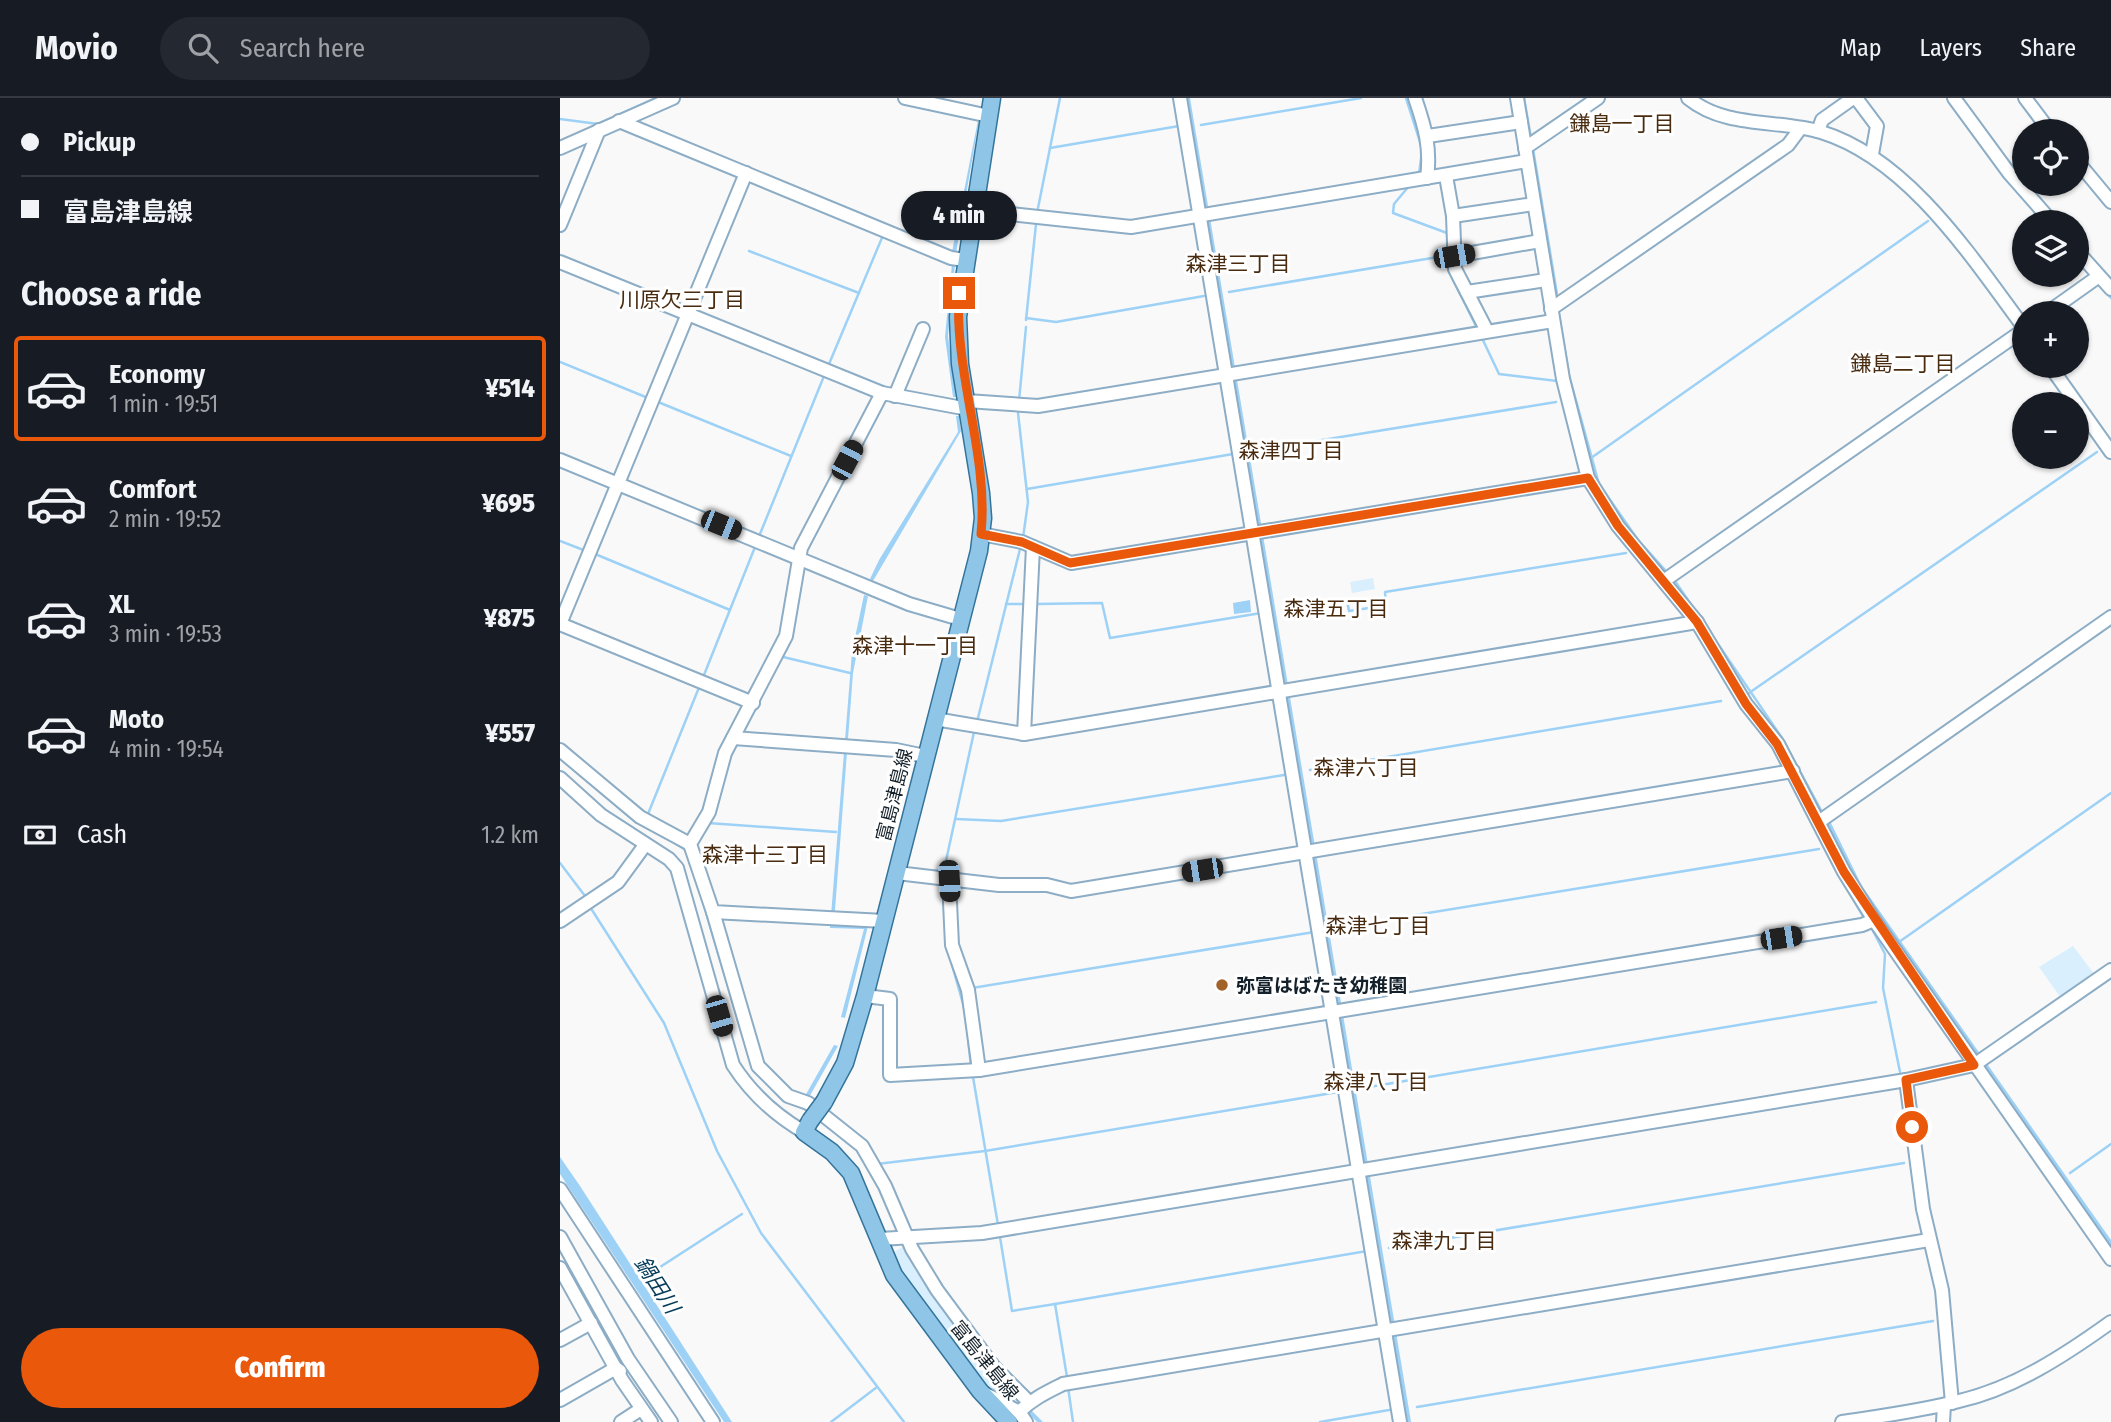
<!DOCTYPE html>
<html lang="en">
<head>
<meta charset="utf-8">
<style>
	:root { --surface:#171b24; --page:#242831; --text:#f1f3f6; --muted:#9ea1a6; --line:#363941; --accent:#ea580c }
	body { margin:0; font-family:"Fira Sans Condensed","Noto Sans JP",sans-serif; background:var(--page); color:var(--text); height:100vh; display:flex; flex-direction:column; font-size:26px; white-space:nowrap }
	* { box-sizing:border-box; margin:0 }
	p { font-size:23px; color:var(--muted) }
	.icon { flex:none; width:38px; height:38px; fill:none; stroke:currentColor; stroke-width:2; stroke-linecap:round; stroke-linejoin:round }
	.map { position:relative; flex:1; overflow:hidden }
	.panel { display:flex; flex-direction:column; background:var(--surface); width:560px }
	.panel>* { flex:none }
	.top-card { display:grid; align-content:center; height:154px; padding:0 21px; background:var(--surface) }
	.controls { position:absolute; left:1452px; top:21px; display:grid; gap:14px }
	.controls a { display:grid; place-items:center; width:77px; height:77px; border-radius:50%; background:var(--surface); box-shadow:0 2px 5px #0004; font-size:35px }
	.end { position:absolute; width:32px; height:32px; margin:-16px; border:9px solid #ea580c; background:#fff; box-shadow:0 0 0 4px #fff }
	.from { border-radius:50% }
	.bubble { position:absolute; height:49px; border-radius:24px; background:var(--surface); box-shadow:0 2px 5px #0004; font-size:23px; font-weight:800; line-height:49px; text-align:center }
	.car { position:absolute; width:21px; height:42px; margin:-21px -10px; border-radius:9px; box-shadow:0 0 5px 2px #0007; background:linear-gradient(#222 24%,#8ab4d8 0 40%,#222 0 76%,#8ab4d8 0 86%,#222 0) }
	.top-card b { display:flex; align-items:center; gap:24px; height:66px; font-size:26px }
	.top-card b+b { border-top:2px solid var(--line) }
	.top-card i { width:18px; height:18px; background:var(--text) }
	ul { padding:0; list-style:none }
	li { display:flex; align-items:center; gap:21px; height:105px; margin:0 14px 10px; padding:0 7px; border:4px solid transparent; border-radius:7px }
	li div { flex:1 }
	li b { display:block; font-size:26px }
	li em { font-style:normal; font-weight:800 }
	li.active { border-color:var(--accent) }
	li>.icon { width:63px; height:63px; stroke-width:1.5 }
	h2 { padding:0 21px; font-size:32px; line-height:84px }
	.pay { display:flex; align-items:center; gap:18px; height:77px; padding:0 21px; font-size:26px }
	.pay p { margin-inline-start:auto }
	.action { display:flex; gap:14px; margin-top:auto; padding:14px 21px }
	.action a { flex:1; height:80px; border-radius:42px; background:var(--accent); color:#fff; font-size:28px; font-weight:800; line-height:80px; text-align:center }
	header { display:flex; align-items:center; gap:42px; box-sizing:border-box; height:98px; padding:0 35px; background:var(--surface); border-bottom:2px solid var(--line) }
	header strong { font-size:33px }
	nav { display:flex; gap:38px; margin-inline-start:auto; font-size:24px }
	.search { width:490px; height:63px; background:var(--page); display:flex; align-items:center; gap:18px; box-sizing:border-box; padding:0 24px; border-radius:38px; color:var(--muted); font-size:26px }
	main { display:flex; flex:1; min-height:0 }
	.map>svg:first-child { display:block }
	.green { fill:#d9effe }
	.water { fill:#9dd1f6 }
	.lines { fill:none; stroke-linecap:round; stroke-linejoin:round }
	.stream { stroke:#9dd1f6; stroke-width:2.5 }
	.minor-casing { stroke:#8cadc5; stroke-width:16 }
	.major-casing { stroke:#34749b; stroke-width:19 }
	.minor { stroke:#fff; stroke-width:12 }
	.major { stroke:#8fc6e8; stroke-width:16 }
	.major-bridge-casing { stroke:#34749b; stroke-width:19; stroke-linecap:butt }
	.major-bridge { stroke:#8fc6e8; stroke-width:16 }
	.route { stroke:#ea580c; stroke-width:9 }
	.poi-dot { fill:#a2632b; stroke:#fff; stroke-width:2.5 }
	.labels { text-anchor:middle; stroke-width:6; stroke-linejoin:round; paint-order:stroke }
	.street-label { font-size:19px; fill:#15212a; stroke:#fff }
	.poi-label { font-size:19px; font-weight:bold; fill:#15212a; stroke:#fff; text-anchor:start }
	.neighbourhood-label { font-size:21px; fill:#492b10; stroke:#fff }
	.water-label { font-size:21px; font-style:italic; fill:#033b59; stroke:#fff }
</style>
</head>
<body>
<header>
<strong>Movio</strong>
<div class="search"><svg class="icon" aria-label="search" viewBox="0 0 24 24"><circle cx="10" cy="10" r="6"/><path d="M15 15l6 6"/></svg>Search here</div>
<nav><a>Map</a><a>Layers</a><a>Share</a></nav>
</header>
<main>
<section class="panel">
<div class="top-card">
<b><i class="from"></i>Pickup</b>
<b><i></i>富島津島線</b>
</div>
<h2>Choose a ride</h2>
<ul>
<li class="active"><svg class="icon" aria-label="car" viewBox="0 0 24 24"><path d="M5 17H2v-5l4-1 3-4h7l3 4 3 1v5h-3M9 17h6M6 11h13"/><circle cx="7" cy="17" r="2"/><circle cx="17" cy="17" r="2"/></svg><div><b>Economy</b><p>1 min · 19:51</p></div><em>¥514</em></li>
<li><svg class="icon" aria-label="car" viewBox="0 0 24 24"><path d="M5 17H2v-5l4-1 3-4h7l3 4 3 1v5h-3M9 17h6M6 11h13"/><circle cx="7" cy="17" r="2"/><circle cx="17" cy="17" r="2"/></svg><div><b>Comfort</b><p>2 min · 19:52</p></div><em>¥695</em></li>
<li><svg class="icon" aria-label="car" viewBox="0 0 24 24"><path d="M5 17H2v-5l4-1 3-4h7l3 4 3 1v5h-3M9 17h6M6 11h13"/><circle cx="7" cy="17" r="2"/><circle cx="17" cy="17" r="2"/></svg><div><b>XL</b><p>3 min · 19:53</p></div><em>¥875</em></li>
<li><svg class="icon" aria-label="car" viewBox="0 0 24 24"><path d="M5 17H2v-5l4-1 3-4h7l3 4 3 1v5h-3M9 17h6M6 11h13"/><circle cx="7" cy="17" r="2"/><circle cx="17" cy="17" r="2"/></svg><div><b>Moto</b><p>4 min · 19:54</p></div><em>¥557</em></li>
</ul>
<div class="pay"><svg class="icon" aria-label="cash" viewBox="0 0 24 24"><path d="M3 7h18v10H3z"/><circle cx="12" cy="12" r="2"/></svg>Cash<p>1.2 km</p></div>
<div class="action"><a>Confirm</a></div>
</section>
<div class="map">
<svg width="1551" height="1324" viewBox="0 0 1551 1324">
	<rect width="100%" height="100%" fill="#f9f9f9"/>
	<!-- green -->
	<g class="green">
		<path d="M813 480 815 491 792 495 790 484Z"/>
		<path d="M1513 848 1535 877 1501 900 1479 869Z"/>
		<path d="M344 1148 368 1191 417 1262 460 1307 424 1289 351 1192 350 1185 334 1163V1154Z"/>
	</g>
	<!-- water -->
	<g class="water">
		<path d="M625 0H630L851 1324H846Z"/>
		<path d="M418 22H419L396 155 392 154Z"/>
		<path d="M392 166H395L388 238 396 299H393L385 239Z"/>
		<path d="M396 318H399L401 333 313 483 310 481 319 462 398 334Z"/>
		<path d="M304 497 308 498 293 575 274 825 308 828 285 920 281 919 304 831 270 830 292 554Z"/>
		<path d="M690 502 691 514 674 516 673 505Z"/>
		<path d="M1270 723 1302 788 1551 1142V1152L1302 795 1265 725Z"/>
		<path d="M130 754 190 953 241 1005 299 1050 343 1135 469 1310 483 1324H477L417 1262 368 1191 341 1145 321 1092 297 1052 262 1021 225 1003 190 967 127 755Z"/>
		<path d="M274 947 278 948 248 1001 245 998Z"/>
		<path d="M0 1059 20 1088 172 1324H164L0 1076Z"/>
	</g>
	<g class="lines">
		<!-- stream -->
		<g class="stream">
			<path d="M846 0 861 47"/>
			<path d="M964 0 971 40"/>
			<path d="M0 21 38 26"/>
			<path d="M38 26 96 0"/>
			<path d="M641 27 801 0"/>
			<path d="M490 50 619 28"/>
			<path d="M973 51 997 196"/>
			<path d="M859 76 862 53"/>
			<path d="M849 88 834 106 833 115 887 135 889 174 917 230"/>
			<path d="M478 110 500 0"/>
			<path d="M189 153 299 195"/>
			<path d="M1524 170 1529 176"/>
			<path d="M669 194 878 159"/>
			<path d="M1546 194 1551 200"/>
			<path d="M999 216 1009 277 1039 386 1078 442 1106 473"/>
			<path d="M466 220 496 224 644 198"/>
			<path d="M466 222 476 126"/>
			<path d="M921 238 939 276 997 283"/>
			<path d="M0 264 88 300"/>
			<path d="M269 266 324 135"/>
			<path d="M459 303 466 229"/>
			<path d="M98 304 231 358"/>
			<path d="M458 315 468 404 463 440"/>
			<path d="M1010 334 1020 374"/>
			<path d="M695 353 996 304"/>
			<path d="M1031 360 1368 123"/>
			<path d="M467 391 673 356"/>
			<path d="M200 436 264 278"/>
			<path d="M0 443 26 453"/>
			<path d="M35 456 170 512"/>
			<path d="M1115 483 1222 640 1262 714"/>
			<path d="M446 506H466"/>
			<path d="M476 506 542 505 550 540 701 515"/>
			<path d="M723 512 787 502 789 513 822 508 826 506 825 494 1066 455"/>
			<path d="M1145 549 1179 606"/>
			<path d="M219 558 290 575"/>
			<path d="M144 577 195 449"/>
			<path d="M1189 595 1537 354"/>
			<path d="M417 624 460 451"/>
			<path d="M0 660 35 689"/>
			<path d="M750 672 1161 603"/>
			<path d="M88 716 140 587"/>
			<path d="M396 721 441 723 724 677"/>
			<path d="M148 725 276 734"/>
			<path d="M109 741 127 753"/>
			<path d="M0 765 25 798"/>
			<path d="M384 772 414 634"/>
			<path d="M1280 779 1303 818"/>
			<path d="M32 812 104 925 157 1053 201 1135 344 1324"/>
			<path d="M776 830 1259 751"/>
			<path d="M1312 831 1325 856 1323 890 1340 974"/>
			<path d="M1339 844 1551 695"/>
			<path d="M389 856 405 913"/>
			<path d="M412 890 754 834"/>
			<path d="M407 930 411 969"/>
			<path d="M413 979 438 1127"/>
			<path d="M803 990 1316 904"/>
			<path d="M317 1066 425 1053 778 994"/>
			<path d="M1510 1075 1551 1046"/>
			<path d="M1361 1127 1362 1136"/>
			<path d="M440 1139 452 1213 495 1206 507 1279"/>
			<path d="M829 1150 1344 1065"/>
			<path d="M80 1182 182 1116"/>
			<path d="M495 1206 807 1153"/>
			<path d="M508 1289 513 1324"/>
			<path d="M857 1309 1373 1223"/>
			<path d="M271 1324 317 1289"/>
			<path d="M760 1324 829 1312"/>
		</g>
		<!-- minor casing -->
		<g class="minor-casing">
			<g id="minor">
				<path d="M345 0 429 18"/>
				<path d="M620 0 840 1324"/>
				<path d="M855 0C865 29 871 50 867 80"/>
				<path d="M957 0 1003 281 1028 380 1058 428 1137 524 1186 606 1218 646 1284 774 1314 822 1551 1161"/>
				<path d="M1128 0C1166 31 1218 21 1261 34 1349 61 1412 160 1465 231"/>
				<path d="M1296 0 1317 28 1312 56"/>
				<path d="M1394 0 1449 75 1492 124"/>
				<path d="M1465 0 1490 33"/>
				<path d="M59 23 391 160 405 162"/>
				<path d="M1258 33 1262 22 1293 0"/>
				<path d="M868 38 961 24"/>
				<path d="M0 50 113 0"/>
				<path d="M965 50 1038 0"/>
				<path d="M1517 63 1551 104"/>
				<path d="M886 78 893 118 895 171 927 233"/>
				<path d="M413 112 571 129 967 63"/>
				<path d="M893 118 974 106"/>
				<path d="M0 127 39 32"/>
				<path d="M1517 153 1551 191"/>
				<path d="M895 158 980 143"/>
				<path d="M0 164 322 295 408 311"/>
				<path d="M907 194 986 182"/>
				<path d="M991 211 1228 47 1240 31"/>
				<path d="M1487 215 1539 178"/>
				<path d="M1490 268 1551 354"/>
				<path d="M322 295 241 450 226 538 165 655 149 714 130 746 153 814 324 823"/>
				<path d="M335 298 363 231"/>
				<path d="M407 303 478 308 993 223"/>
				<path d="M0 362 349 506 400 521"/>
				<path d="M421 436 462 444 511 465 1028 380"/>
				<path d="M1105 482 1465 231"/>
				<path d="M0 526 186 75"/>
				<path d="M0 526 193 605"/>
				<path d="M375 621 464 636 1137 524"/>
				<path d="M464 636 473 449"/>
				<path d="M173 640 336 652 365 658"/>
				<path d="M0 652 80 719 130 746"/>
				<path d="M0 680 41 717 109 761 117 770 173 967C191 995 215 1017 244 1034"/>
				<path d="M1260 723 1551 519"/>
				<path d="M337 775 439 787H487L511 793 1233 673"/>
				<path d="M389 783 392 847 408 892 419 972"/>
				<path d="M153 814 198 968 228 998 248 1005 302 1048 325 1088 352 1151 377 1192 434 1269 469 1304"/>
				<path d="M0 823 58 784 85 747"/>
				<path d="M305 898 330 901V977L419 972 1302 827 1314 822"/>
				<path d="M1346 982 1363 1111 1382 1192 1392 1305"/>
				<path d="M0 1091 153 1324"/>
				<path d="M0 1139 68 1261 111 1324"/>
				<path d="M320 1141 422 1135 1346 982 1414 967 1551 872"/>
				<path d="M0 1170 62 1282 91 1324"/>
				<path d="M0 1242 31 1225"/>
				<path d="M424 1295 459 1314"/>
				<path d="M0 1302 56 1270 60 1273"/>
				<path d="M61 1324 81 1311"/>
				<path d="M466 1324 459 1314C472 1301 487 1294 503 1286L1369 1142"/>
				<path d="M1282 1324C1321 1318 1361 1313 1399 1303 1455 1290 1505 1257 1551 1224"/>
				<path d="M1383 1324 1384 1307"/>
			</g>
		</g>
		<!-- major casing -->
		<g class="major-casing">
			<g id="major">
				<path d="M264 1004 285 965 305 898 419 453 423 420 421 395 400 266 398 219 432 0"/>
				<path d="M250 1023 244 1034 272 1054 291 1075 334 1177 420 1293 449 1324"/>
			</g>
		</g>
		<!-- minor -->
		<use href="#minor" class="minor"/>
		<!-- major -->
		<use href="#major" class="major"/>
		<!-- major-bridge casing -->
		<g class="major-bridge-casing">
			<path id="major-bridge" d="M250 1023 264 1004"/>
		</g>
		<!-- major-bridge -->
		<use href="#major-bridge" class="major-bridge"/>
	</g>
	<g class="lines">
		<!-- route -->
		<path class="route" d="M399 195C394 277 429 356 421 436L462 444 510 465 1028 380 1058 428 1137 524 1186 606 1217 646 1284 774 1414 967 1346 982 1352 1029"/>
	</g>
	<!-- markers -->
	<circle class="poi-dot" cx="662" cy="887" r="7"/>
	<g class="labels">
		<!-- street labels -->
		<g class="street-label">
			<text transform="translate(334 697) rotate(-76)" y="7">富島津島線</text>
			<text transform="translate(425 1262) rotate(51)" y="7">富島津島線</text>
		</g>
		<!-- poi labels -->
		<g class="poi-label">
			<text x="676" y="894">弥富はばたき幼稚園</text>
		</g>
		<!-- neighbourhood labels -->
		<g class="neighbourhood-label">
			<text x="1062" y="33">鎌島一丁目</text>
			<text x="678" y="173">森津三丁目</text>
			<text x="122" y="209">川原欠三丁目</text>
			<text x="1343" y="273">鎌島二丁目</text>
			<text x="731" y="360">森津四丁目</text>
			<text x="776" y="518">森津五丁目</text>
			<text x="355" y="555">森津十一丁目</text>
			<text x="806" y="677">森津六丁目</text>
			<text x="205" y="764">森津十三丁目</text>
			<text x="818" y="835">森津七丁目</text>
			<text x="816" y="991">森津八丁目</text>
			<text x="884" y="1150">森津九丁目</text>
		</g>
		<!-- water labels -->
		<g class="water-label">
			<text transform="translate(97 1187) rotate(57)" y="7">鍋田川</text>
		</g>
	</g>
</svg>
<div class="controls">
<a><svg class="icon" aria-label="locate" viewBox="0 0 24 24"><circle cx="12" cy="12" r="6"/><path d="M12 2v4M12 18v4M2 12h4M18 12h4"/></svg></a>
<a><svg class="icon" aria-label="layers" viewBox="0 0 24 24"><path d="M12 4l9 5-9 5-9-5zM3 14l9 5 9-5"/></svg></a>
<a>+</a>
<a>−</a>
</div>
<i class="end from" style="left:1352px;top:1029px"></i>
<i class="end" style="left:399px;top:195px"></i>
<div class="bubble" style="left:341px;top:93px;width:116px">4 min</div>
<i class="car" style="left:894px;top:158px;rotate:80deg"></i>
<i class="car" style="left:287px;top:362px;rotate:28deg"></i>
<i class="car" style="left:161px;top:427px;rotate:112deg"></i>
<i class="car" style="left:642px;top:772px;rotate:261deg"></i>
<i class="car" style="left:389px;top:783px;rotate:177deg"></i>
<i class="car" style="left:1221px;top:840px;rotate:81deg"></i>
<i class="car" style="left:159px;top:918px;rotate:164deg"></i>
</div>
</main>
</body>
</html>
